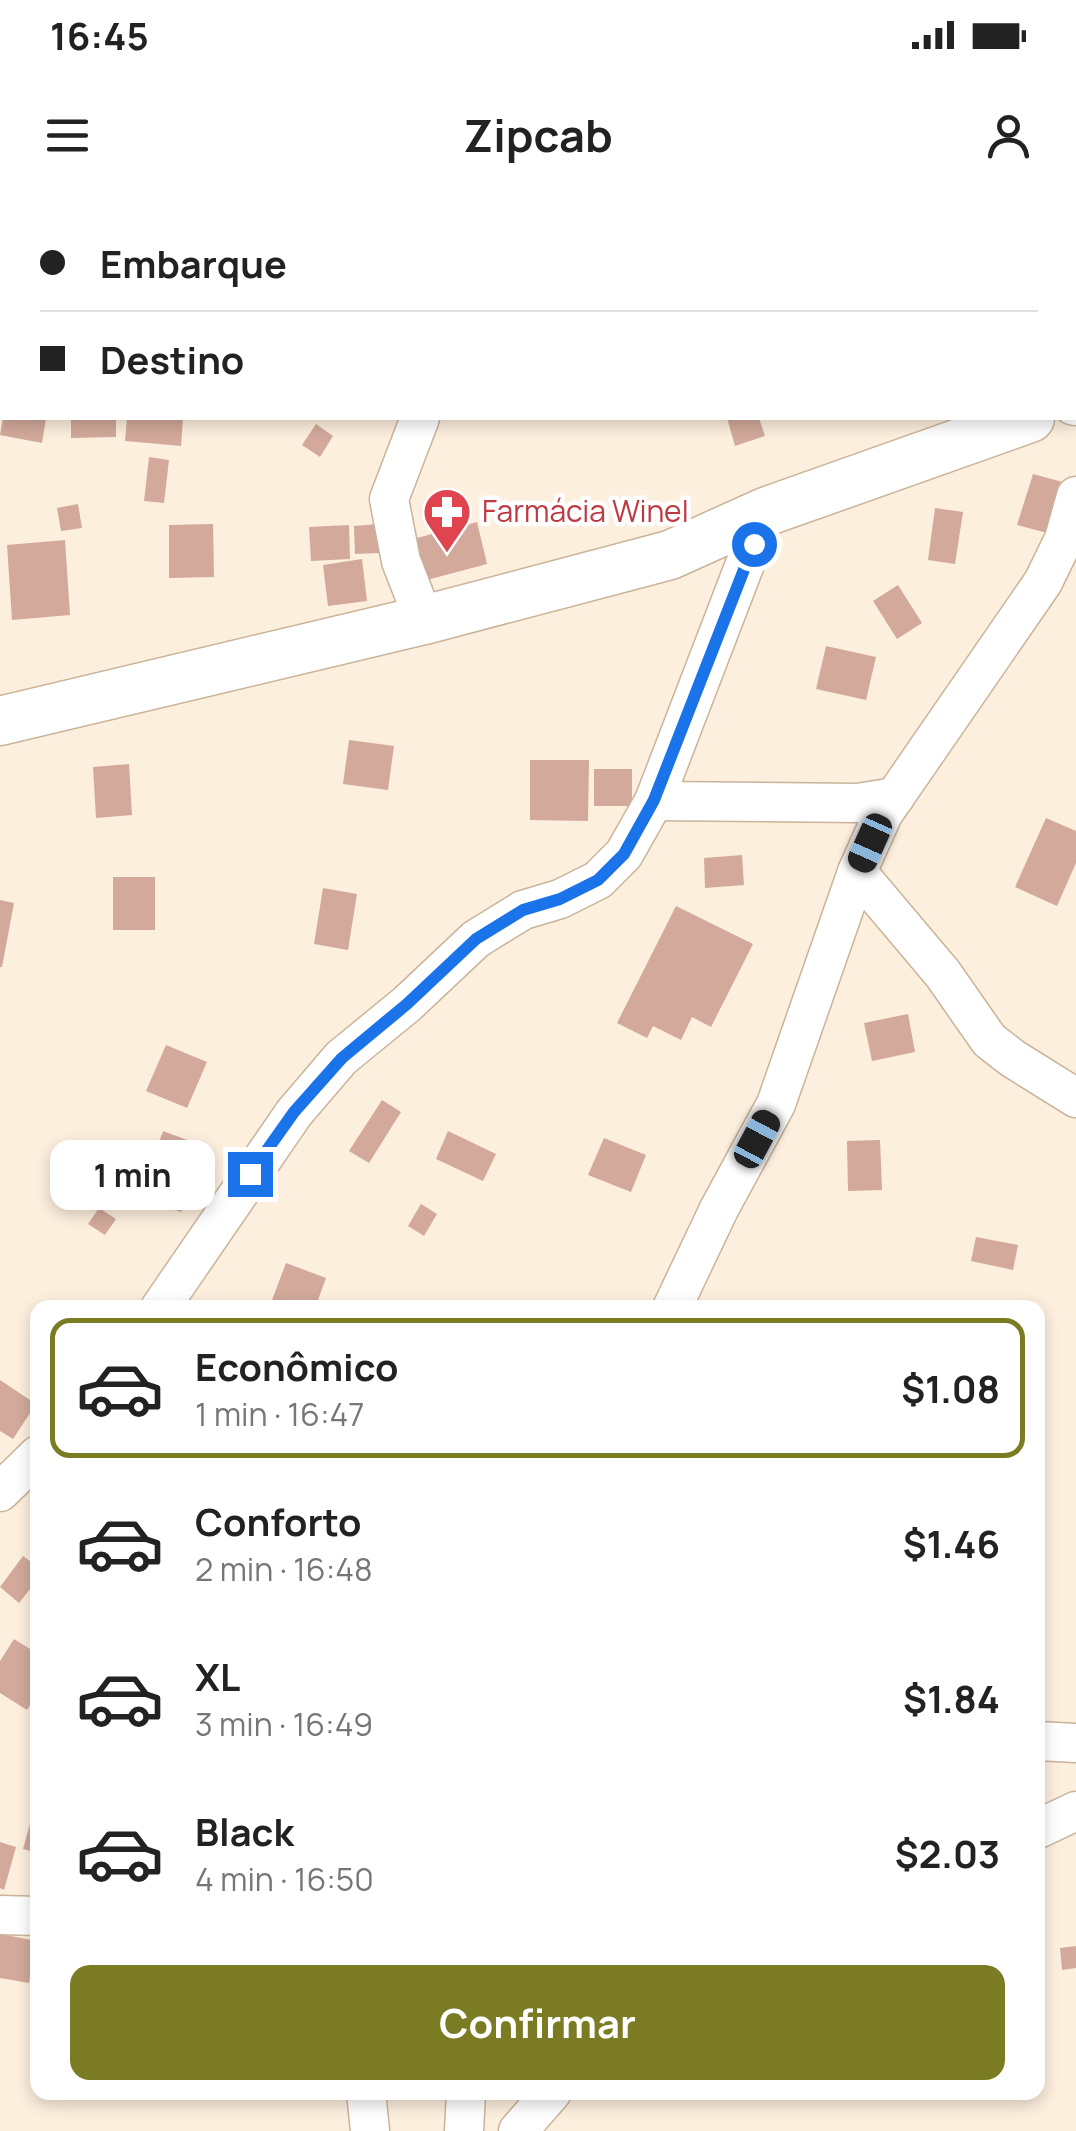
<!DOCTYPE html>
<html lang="pt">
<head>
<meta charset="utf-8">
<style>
	:root { --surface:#fff; --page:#f2f2f2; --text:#222; --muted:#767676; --line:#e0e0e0; --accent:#7b7b23 }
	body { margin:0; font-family:Manrope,sans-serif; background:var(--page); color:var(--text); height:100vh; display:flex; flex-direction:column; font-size:38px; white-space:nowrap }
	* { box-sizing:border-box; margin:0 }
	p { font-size:32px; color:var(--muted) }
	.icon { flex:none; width:55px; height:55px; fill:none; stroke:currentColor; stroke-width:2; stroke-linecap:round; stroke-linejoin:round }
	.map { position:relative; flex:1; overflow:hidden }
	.sheet { position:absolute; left:30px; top:1100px; width:1015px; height:800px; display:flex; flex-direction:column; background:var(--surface); border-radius:20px; box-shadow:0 5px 15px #0003 }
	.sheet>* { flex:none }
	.guide { position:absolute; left:0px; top:0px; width:1078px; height:220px; box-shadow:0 5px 15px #0003; display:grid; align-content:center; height:220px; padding:0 40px; background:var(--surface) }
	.end { position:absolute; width:45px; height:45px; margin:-22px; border:12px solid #1a73e8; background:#fff; box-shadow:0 0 0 5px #fff }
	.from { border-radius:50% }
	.bubble { position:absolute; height:70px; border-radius:20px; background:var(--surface); box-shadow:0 5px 15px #0003; font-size:32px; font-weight:700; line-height:70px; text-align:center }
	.car { position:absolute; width:30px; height:60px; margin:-30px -15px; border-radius:12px; box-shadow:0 0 8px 2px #0007; background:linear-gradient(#222 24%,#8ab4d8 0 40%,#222 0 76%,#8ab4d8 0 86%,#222 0) }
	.guide b { display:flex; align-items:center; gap:35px; height:95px; font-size:38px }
	.guide b+b { border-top:2px solid var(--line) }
	.guide i { width:25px; height:25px; background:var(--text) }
	ul { padding:18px 0 0; list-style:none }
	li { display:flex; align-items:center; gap:30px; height:140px; margin:0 20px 15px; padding:0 20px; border:5px solid transparent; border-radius:20px }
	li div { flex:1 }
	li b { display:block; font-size:38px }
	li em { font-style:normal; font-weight:700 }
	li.selected { border-color:var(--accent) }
	li>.icon { width:90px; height:90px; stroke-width:1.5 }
	.primary-button { display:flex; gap:20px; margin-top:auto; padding:20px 40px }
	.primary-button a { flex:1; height:115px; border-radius:20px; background:var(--accent); color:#fff; font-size:40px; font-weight:700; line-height:115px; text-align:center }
	.status { display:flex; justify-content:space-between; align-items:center; height:70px; padding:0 50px; background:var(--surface); direction:ltr }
	.status svg { height:28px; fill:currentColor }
	header { display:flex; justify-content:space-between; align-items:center; height:130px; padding:0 40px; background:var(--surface); font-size:45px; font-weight:700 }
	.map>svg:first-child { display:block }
	.building { fill:#d2a99b }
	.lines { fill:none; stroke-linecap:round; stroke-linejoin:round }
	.minor-casing { stroke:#cab499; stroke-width:41 }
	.tertiary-casing { stroke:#cab499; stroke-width:51 }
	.minor { stroke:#fff; stroke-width:38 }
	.tertiary { stroke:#fff; stroke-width:48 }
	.route { stroke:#1a73e8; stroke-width:12 }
	.labels { text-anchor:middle; stroke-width:9; stroke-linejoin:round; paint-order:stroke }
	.health-label { font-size:30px; fill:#be3a42; stroke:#fff; text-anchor:start }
</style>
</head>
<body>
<div class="status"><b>16:45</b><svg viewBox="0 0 49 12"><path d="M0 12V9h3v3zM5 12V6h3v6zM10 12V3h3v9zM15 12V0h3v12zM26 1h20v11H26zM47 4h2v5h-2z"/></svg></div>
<header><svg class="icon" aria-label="menu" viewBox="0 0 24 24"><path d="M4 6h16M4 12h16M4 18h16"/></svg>Zipcab<svg class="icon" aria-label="person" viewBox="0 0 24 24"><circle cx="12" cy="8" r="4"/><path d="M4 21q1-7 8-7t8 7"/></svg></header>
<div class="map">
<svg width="1076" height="1931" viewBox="0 0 1076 1931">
	<rect width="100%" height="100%" fill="#fdefde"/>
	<!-- building -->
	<g class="building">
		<path d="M3 218H46L42 243 0 235Z"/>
		<path d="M71 218H116V237L71 238Z"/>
		<path d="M127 218H183L181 246 125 241Z"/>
		<path d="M727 218H759L765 236 735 246Z"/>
		<path d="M316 224 333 236 320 257 302 245Z"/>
		<path d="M149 257 169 260 164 303 144 301Z"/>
		<path d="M1033 274 1066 283 1051 334 1017 325Z"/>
		<path d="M78 304 82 328 61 331 57 308Z"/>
		<path d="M935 308 963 312 955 364 928 360Z"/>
		<path d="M477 322 487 364 423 381 413 339Z"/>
		<path d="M213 324 214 377 169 378V325Z"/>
		<path d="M378 324 379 353 355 354 354 326Z"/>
		<path d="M349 325 350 359 311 361 309 327Z"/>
		<path d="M65 340 70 415 12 420 7 345Z"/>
		<path d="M362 359 367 401 328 406 323 365Z"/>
		<path d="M898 385 922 423 897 439 873 401Z"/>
		<path d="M826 446 876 457 866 500 816 489Z"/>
		<path d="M349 540 394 546 388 590 343 584Z"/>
		<path d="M530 560H589L588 621 530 620Z"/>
		<path d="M129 564 132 615 96 618 93 567Z"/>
		<rect x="594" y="569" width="38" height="37"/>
		<path d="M1046 618 1076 631V663L1057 706 1015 687Z"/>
		<path d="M742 655 744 685 705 688 704 658Z"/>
		<rect x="113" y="677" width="42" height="53"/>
		<path d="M323 688 357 694 348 750 314 744Z"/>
		<path d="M0 700 14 703 2 767H0Z"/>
		<path d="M676 706 753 744 711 827 692 817 681 840 653 826 647 838 617 823Z"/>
		<path d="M908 814 915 852 872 861 864 823Z"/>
		<path d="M166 845 207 862 187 908 146 891Z"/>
		<path d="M382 900 401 912 369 963 349 951Z"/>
		<path d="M163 931 206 947 181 1012 139 997Z"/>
		<path d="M448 931 496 954 483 981 436 959Z"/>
		<path d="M604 938 646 955 631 992 588 975Z"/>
		<path d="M880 940 882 990 848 991 847 941Z"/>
		<path d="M82 949 120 962 109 994 72 980Z"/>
		<path d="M421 1004 437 1014 424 1036 408 1026Z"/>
		<path d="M99 1008 116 1019 105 1035 88 1024Z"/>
		<path d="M976 1037 1018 1045 1013 1070 971 1061Z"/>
		<path d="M286 1063 326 1078 315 1108H269Z"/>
		<path d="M0 1180 36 1204 13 1239 0 1231Z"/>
		<path d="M23 1356 38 1367V1379L19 1403 0 1387Z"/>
		<path d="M14 1439 38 1454V1493L27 1510 0 1493V1461Z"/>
		<path d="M31 1620 38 1622V1653L23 1649Z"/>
		<path d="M0 1642 16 1647 4 1690 0 1688Z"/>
		<path d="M0 1734 37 1741 29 1783 0 1778Z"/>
		<path d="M1076 1746V1768L1062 1770 1060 1748Z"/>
	</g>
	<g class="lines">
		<!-- minor casing -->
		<g class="minor-casing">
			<g id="minor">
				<path d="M496 2 497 0"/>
				<path d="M420 218 389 299 401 361 424 420"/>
				<path d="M654 601 858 603 895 597"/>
				<path d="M857 672 943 774 989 840 1012 858 1076 898"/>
				<path d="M160 1108 294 913 341 858 407 804 476 739 523 710 560 699 598 680 624 654 654 601 765 312"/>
				<path d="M672 1108 719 1009 776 904 857 672 883 614 1043 382 1064 339 1076 296"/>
				<path d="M0 1292 38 1255"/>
				<path d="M1038 1541 1076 1543"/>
				<path d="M1038 1629 1076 1611"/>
				<path d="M0 1715 38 1716"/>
				<path d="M366 1892 370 1931"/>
				<path d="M464 1931 466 1892"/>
				<path d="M518 1931 552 1892"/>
			</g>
		</g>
		<!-- tertiary casing -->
		<g class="tertiary-casing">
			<g id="tertiary">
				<path d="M1075 201H1076"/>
				<path d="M0 521 424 420 670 355 765 312 1030 218"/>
			</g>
		</g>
		<!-- minor -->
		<use href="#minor" class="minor"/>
		<!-- tertiary -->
		<use href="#tertiary" class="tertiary"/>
	</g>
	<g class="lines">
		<!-- route -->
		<path class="route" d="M250 974 294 912 342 858 407 804 476 739 523 710 560 699 598 680 624 654 654 600 754 344"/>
	</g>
	<!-- icons -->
	<defs>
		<g id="pharmacy-pin" transform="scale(2.5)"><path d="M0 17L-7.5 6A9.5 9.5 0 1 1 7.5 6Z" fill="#e0444e" stroke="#fff"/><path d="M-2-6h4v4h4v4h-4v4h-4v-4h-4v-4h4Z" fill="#fff"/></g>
	</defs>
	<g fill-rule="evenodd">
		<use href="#pharmacy-pin" x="447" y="312"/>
	</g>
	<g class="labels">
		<!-- health labels -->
		<g class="health-label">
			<text x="482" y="322">Farmácia Winel</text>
		</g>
	</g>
</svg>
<i class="end from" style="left:754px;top:344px"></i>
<i class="end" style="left:250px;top:974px"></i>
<div class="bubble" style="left:50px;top:940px;width:165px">1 min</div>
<i class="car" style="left:870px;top:643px;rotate:204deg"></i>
<i class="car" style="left:757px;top:939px;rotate:28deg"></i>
<div class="guide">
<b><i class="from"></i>Embarque</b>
<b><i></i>Destino</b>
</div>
<section class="sheet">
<ul>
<li class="selected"><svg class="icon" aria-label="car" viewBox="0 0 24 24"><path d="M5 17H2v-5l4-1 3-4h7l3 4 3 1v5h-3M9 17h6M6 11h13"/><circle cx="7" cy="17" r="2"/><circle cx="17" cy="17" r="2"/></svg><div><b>Econômico</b><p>1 min · 16:47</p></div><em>$1.08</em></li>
<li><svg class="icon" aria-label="car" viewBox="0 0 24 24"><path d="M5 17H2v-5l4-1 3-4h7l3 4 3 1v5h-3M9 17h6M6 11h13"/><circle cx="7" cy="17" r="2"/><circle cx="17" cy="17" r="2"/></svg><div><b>Conforto</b><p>2 min · 16:48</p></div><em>$1.46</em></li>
<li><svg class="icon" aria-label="car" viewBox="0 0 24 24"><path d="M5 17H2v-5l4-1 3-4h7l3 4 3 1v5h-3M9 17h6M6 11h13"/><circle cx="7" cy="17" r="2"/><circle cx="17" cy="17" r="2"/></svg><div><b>XL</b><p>3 min · 16:49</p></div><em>$1.84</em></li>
<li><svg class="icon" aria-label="car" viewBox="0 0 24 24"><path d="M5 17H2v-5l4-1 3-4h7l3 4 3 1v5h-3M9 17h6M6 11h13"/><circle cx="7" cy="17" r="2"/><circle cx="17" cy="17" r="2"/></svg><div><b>Black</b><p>4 min · 16:50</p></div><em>$2.03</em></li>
</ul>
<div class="primary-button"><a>Confirmar</a></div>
</section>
</div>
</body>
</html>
